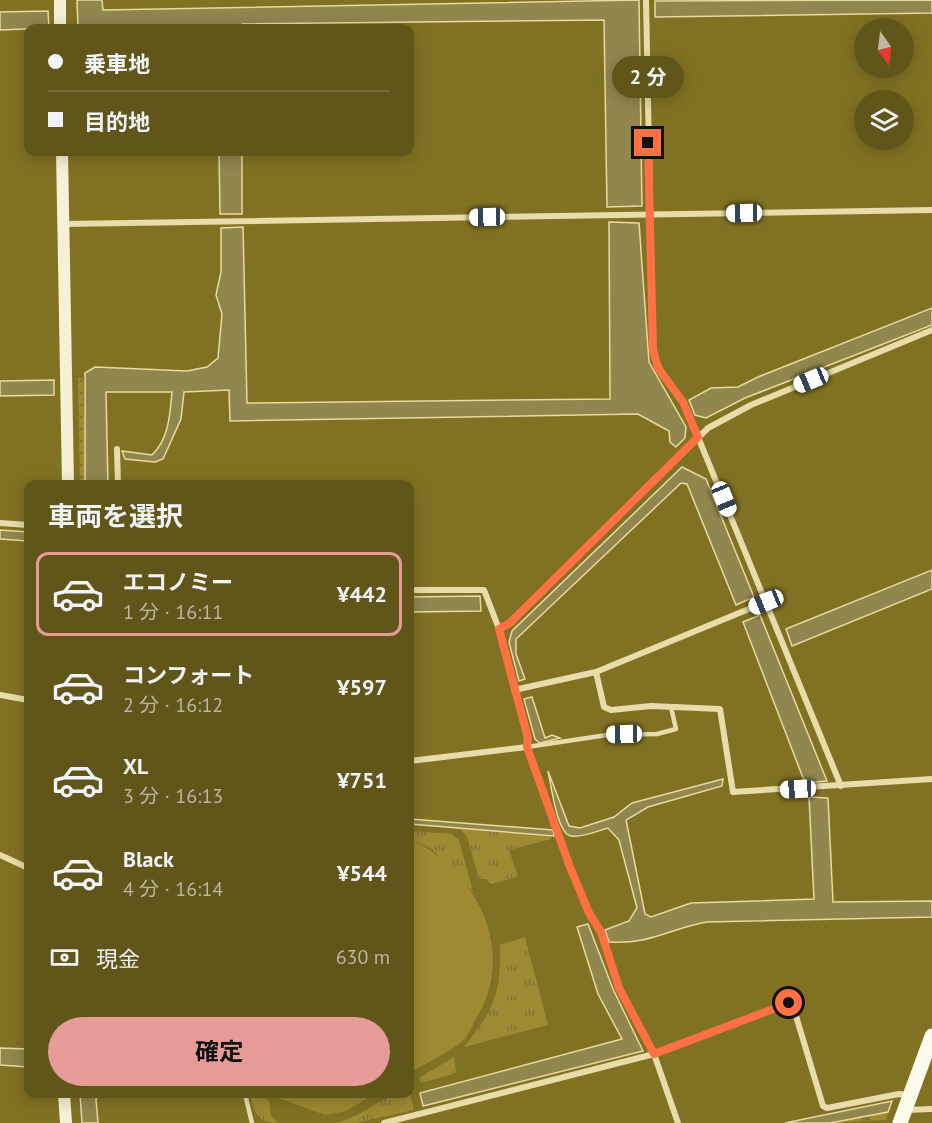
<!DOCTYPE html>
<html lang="ja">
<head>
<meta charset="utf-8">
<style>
	:root { --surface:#61561a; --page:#6a5f27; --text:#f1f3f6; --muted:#bab7a2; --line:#756c39; --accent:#e69b98 }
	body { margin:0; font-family:"PT Sans","Noto Sans JP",sans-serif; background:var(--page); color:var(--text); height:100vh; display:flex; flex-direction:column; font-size:22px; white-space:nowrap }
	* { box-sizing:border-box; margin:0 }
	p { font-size:20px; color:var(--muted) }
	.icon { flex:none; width:33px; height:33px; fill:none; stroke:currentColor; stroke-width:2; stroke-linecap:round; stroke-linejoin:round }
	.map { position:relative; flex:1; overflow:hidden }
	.panel { position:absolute; left:24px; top:480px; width:390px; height:618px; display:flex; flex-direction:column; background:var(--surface); border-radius:12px; box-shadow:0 3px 15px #0003 }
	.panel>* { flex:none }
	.top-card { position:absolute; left:24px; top:24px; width:390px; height:132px; border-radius:12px; box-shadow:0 3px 15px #0003; display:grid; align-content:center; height:132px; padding:0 24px; background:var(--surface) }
	.needle { width:39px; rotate:166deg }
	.tools { position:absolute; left:854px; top:18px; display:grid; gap:12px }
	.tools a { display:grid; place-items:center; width:60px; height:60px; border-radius:50%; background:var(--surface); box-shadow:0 3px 15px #0003; font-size:30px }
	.end { position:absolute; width:27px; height:27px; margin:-14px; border:8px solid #ff7043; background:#111; box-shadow:0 0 0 3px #111 }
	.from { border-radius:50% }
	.bubble { position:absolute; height:42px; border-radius:21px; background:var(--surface); box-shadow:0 3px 15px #0003; font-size:20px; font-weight:700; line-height:42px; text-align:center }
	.car { position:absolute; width:18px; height:36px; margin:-18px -9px; border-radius:8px; box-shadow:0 0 4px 2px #0007; background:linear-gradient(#fff 24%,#345 0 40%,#fff 0 76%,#345 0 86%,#fff 0) }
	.top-card b { display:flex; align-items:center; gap:21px; height:57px; font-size:22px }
	.top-card b+b { border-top:2px solid var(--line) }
	.top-card i { width:15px; height:15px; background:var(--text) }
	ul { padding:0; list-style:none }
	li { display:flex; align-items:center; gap:18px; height:84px; margin:0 12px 9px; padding:0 12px; border:3px solid transparent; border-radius:12px }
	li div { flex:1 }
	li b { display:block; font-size:22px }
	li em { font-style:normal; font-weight:700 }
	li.on { border-color:var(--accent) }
	li>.icon { width:54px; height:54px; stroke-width:1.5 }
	h2 { padding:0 24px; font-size:27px; line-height:72px }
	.pay { display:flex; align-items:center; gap:15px; height:66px; padding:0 24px; font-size:22px }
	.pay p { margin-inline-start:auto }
	.cta { display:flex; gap:12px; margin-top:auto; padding:12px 24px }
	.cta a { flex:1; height:69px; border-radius:36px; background:var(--accent); color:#111; font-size:24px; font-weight:700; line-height:69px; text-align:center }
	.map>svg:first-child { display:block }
	.grass { fill:url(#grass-tufts) }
	.forest { fill:url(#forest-firs) }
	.park { fill:url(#park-dots) }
	.pitch { fill:#9d8a33 }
	.water { fill:#91864e; stroke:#e8da9e; stroke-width:1.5 }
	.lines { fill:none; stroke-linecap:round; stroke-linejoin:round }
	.lane { stroke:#e7dcaa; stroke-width:4.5 }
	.street { stroke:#e7dcaa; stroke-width:6 }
	.secondary { stroke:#f6f1d4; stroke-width:12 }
	.primary { stroke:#fdfbec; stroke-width:15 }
	.route { stroke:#ff7043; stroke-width:8 }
</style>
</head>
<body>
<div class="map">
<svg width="932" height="1123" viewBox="0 0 932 1123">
	<defs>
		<pattern id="grass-tufts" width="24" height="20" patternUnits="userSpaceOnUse" patternTransform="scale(1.5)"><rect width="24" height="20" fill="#9d8a33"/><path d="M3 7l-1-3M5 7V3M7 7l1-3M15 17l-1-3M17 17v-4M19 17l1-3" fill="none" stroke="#81743c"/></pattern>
		<pattern id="forest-firs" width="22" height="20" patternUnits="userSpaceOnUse" patternTransform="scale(1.5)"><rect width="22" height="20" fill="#9d8a33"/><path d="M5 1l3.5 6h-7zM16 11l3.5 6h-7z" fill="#81743c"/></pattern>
		<pattern id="park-dots" width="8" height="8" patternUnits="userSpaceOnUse" patternTransform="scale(1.5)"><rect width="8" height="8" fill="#9d8a33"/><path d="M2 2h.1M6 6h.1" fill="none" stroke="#81743c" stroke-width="1.8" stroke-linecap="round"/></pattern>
	</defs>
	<rect width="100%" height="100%" fill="#817223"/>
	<!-- grass -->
	<g class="grass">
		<path d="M459 828 550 836 551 839 509 850 518 877 491 884 486 879H479L467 837Z"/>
		<path d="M410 831 451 834 459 840 473 892 432 849 410 839Z"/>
		<path d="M525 937 548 1025 464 1047C494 1009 501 995 500 945Z"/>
		<path d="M454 1057 456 1073 421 1083 419 1078Z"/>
		<path d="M410 1093 414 1110 355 1123H336C366 1116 378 1095 410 1093Z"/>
		<path d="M250 1094H261L269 1101 271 1116 278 1123C257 1123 254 1112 250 1094Z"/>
	</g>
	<!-- forest -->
	<path class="forest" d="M888 1112 886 1120 830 1123Z"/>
	<!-- park -->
	<path class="park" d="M78 377 83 379 85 484H80Z"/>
	<!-- pitch -->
	<g class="pitch">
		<path d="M410 839C476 869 518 951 476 1019 473 1025 469 1033 465 1039 453 1051 425 1063 410 1073Z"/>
		<path d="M268 1094H375L346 1111 325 1115Z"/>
	</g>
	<!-- water -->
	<g class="water">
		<path d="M77 0H102L103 10 639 0 642 206 607 207 604 20 242 24 241 28H78Z"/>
		<path d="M932 0V13L655 17V1Z"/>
		<path d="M48 11 49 28 0 30V12Z"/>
		<path d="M219 152H242V214H220Z"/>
		<path d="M609 222 639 223 649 362 686 427 685 438 676 447 670 442 669 431 638 414 230 421 229 390 184 392 181 419 163 459 155 462 125 459 122 451 152 455C169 439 170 414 172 392H106L108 484H85V373L95 367 187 371 207 367 218 358 222 314 216 295 221 272V228L243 227 247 403 610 399Z"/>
		<path d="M932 308V325L745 398 706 418 695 415 689 400 711 388 738 387 758 377Z"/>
		<path d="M54 380V395L0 396V381Z"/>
		<path d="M682 467 706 479 754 597 736 605 687 484 681 483 516 639V654L525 679 519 681 509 642 512 631Z"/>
		<path d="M0 530 28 532V541L0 539Z"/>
		<path d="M932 570V589L792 646 786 629Z"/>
		<path d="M480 596 481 611 410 612V597Z"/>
		<path d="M760 615 827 781 805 783 743 622Z"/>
		<path d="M532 697 545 738 552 735 560 738 540 743 535 739 524 699Z"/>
		<path d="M548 771 569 826 580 828 614 817 632 803 723 779 722 786 648 807 626 820 645 914 651 917 691 903 814 899 809 797 828 798 833 902 932 901V917L707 922C671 928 650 945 609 942L605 930 629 921 637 908 619 840 608 828C597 831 582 838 571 836 557 834 551 784 548 771Z"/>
		<path d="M410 819 553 830 554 836 410 824Z"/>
		<path d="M588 924 613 989 643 1051 423 1106 420 1093 622 1039 598 994 577 927Z"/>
		<path d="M0 1048 28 1049V1067L0 1065Z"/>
		<path d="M80 1094H100L96 1099 98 1123H82Z"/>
		<path d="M892 1101 888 1112 830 1123H785Z"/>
	</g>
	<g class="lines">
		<!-- lane -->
		<g class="lane">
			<path d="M527 747 607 735 657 734 676 729 671 707"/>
			<path d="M245 1094 252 1123"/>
		</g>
		<!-- street -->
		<g class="street">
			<path d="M646 0 653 350 659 368 683 402 698 437 841 786"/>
			<path d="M63 224 932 210"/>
			<path d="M117 449 118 484"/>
			<path d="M0 523 28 525"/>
			<path d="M410 590H484L499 629"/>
			<path d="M596 672 766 602"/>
			<path d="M514 690 596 672 604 707 611 710 651 706 720 709 733 792 932 779"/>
			<path d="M0 695 28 700"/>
			<path d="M527 747 570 867 589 913 601 932 619 988 654 1054 678 1123"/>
			<path d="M410 761 527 747 528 738 499 629 510 623 708 428 751 405 932 330"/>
			<path d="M0 855 28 868"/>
			<path d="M906 1110 932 1109"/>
			<path d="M384 1123 654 1054 789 1003 793 1006 823 1106 827 1108 899 1094 909 1095"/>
		</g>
		<!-- secondary -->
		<g class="secondary">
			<path d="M60 0V28"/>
			<path d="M62 152 68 484"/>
			<path d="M64 1094 66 1123"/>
		</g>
		<!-- primary -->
		<path class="primary" d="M900 1123 932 1036"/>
	</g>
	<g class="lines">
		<!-- route -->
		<path class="route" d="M648 143 653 350 658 368 683 402 698 437 510 623 499 629 528 738 527 747 570 867 589 913 601 932 619 988 654 1054 789 1003"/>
	</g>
</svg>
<div class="tools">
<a><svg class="needle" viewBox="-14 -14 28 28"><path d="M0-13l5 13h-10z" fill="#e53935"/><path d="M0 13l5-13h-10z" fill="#bab7a2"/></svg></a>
<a><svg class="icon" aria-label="layers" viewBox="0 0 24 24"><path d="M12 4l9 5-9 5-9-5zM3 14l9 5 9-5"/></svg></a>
</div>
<i class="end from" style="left:789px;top:1003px"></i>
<i class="end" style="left:648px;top:143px"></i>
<div class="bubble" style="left:612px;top:56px;width:72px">2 分</div>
<i class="car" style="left:744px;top:213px;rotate:269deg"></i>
<i class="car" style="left:487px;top:217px;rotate:269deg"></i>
<i class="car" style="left:811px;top:380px;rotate:248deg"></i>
<i class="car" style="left:724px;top:499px;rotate:158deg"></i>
<i class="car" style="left:766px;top:602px;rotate:248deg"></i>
<i class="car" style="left:624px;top:734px;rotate:269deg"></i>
<i class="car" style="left:798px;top:789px;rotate:267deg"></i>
<div class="top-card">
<b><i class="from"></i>乗車地</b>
<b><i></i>目的地</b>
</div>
<section class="panel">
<h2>車両を選択</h2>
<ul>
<li class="on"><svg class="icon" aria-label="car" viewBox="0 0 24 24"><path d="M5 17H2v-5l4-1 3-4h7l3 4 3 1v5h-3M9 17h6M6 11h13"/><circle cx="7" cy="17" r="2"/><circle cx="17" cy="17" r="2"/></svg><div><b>エコノミー</b><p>1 分 · 16:11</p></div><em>¥442</em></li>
<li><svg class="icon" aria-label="car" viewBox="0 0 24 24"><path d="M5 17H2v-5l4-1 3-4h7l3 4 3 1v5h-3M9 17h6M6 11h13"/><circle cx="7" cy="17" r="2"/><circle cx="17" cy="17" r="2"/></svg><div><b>コンフォート</b><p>2 分 · 16:12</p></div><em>¥597</em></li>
<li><svg class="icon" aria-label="car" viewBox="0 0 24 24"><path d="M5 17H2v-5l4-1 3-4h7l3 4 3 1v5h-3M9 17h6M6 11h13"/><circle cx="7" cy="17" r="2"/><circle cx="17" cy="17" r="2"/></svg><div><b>XL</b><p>3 分 · 16:13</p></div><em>¥751</em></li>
<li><svg class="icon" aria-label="car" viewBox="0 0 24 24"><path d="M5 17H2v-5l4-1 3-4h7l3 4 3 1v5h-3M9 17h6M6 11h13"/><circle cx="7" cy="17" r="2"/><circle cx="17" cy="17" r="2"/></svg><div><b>Black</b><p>4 分 · 16:14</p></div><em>¥544</em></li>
</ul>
<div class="pay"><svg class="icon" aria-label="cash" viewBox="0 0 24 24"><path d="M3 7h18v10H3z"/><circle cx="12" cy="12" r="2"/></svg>現金<p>630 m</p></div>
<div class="cta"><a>確定</a></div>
</section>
</div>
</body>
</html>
